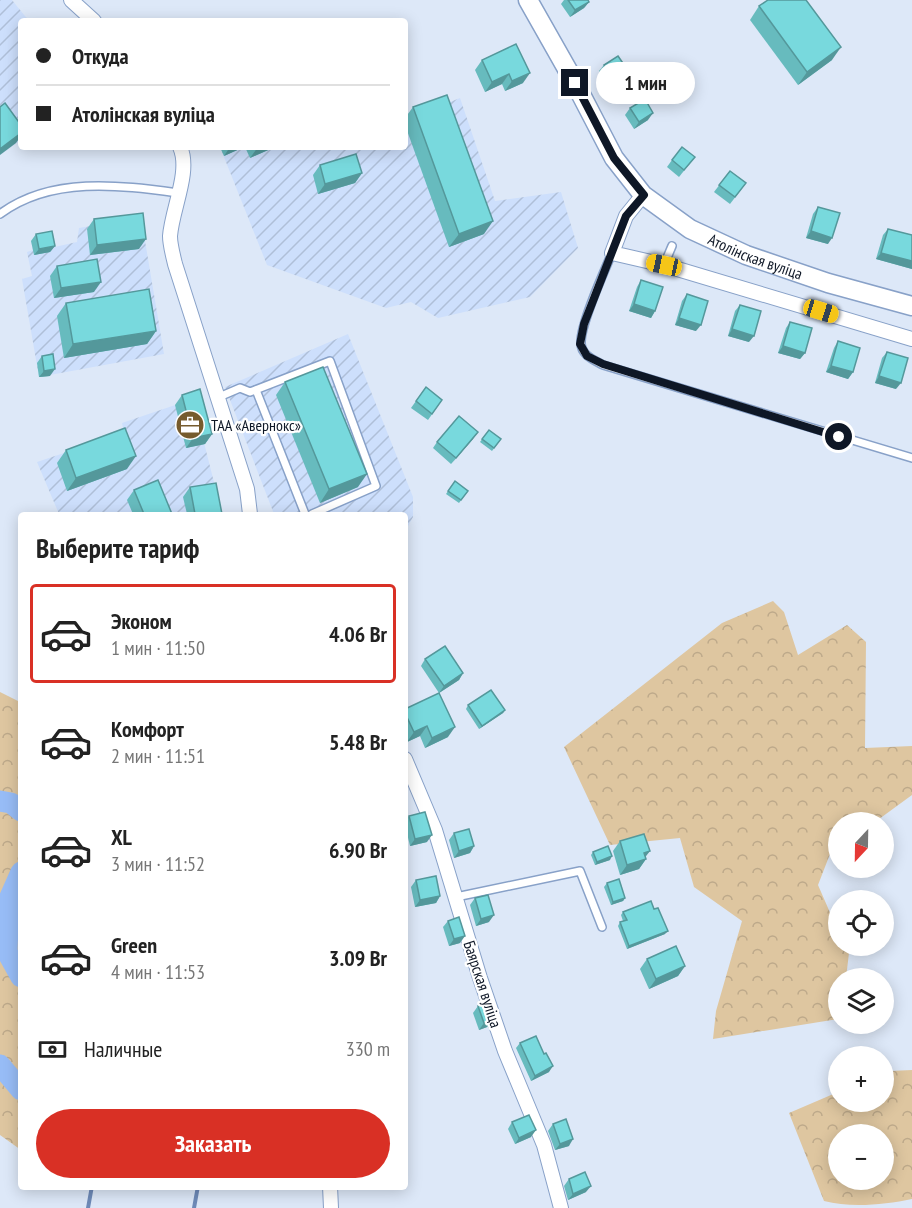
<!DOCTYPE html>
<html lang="ru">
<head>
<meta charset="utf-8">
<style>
	:root { --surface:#fff; --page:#f6f6f6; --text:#222; --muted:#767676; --line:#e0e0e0; --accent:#d93025 }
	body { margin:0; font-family:"PT Sans Narrow",sans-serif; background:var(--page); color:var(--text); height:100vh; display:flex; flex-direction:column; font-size:22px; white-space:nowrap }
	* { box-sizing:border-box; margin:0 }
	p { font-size:20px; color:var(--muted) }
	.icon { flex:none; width:33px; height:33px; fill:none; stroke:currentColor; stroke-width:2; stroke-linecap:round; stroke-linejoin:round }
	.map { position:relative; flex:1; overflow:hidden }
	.details { position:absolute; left:18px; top:512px; width:390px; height:678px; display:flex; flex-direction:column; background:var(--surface); border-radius:6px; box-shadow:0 3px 15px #0003 }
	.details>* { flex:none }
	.hud { position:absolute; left:18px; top:18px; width:390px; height:132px; border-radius:6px; box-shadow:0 3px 15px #0003; display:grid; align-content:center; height:132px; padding:0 18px; background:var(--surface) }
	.needle { width:39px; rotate:202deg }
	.buttons { position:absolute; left:828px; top:812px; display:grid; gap:12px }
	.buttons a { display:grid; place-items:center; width:66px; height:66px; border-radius:50%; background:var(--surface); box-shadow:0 3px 15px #0003; font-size:30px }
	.end { position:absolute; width:27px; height:27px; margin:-14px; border:8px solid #0e1726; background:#fff; box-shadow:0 0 0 3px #fff }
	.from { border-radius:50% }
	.bubble { position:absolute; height:42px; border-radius:21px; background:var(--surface); box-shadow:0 3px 15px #0003; font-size:20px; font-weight:700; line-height:42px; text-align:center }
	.car { position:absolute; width:18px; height:36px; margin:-18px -9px; border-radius:8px; box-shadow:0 0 4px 2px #0007; background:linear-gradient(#f5c518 24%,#345 0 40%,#f5c518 0 76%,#345 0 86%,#f5c518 0) }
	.hud b { display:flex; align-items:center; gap:21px; height:57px; font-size:22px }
	.hud b+b { border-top:2px solid var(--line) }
	.hud i { width:15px; height:15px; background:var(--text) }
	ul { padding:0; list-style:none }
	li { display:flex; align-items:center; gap:18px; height:99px; margin:0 12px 9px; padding:0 6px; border:3px solid transparent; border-radius:6px }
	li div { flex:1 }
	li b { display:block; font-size:22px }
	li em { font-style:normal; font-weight:700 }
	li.on { border-color:var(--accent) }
	li>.icon { width:54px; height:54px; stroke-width:1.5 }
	h2 { padding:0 18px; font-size:27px; line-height:72px }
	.pay { display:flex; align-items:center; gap:15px; height:66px; padding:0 18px; font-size:22px }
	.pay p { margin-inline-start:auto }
	.action { display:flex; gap:12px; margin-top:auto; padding:12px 18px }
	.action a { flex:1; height:69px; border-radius:36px; background:var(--accent); color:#fff; font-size:24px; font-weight:700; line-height:69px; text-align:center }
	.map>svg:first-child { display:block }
	.industrial { fill:url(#industrial-furrows) }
	.forest { fill:url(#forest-crowns); fill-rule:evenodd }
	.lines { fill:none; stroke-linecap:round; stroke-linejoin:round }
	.stream { stroke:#6e8ab8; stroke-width:4 }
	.river { stroke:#97bcf6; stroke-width:21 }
	.lane-casing { stroke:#88a1c8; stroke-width:10 }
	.street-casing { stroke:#88a1c8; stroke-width:16 }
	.secondary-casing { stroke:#88a1c8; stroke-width:21 }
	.lane { stroke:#fff; stroke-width:7 }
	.street { stroke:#fff; stroke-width:14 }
	.secondary { stroke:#fff; stroke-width:18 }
	.wall { fill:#67bbbe }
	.shaded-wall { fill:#54989b }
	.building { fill:#78d9dd; stroke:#54989b; stroke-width:1.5 }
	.route { stroke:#0e1726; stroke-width:8 }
	.labels { text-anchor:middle; stroke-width:4.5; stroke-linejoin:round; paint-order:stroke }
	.street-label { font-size:16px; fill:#0e1726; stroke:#fff }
	.poi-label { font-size:16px; fill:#0e1726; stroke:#fff; text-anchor:start }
</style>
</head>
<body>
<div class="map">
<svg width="912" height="1208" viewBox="0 0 912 1208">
	<defs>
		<pattern id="industrial-furrows" width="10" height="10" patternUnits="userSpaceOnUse" patternTransform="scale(1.5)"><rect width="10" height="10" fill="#cddffc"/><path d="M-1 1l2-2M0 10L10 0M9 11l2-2" fill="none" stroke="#afbfd8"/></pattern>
		<pattern id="forest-crowns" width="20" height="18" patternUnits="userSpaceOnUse" patternTransform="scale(1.5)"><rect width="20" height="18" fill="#dec6a0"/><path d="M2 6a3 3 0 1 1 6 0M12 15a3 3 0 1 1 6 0" fill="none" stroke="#bda98a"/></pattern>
	</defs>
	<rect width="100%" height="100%" fill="#dde8f8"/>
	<!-- industrial -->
	<g class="industrial">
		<path d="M0 0H12L29 21H21V140L0 155Z"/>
		<path d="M460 98 495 201 561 192 578 248 530 297 438 318 411 302 386 308 267 265 220 147H405V120Z"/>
		<path d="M141 217 164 354 39 377 22 279 32 276 27 252 33 250 31 241 50 248 77 242 79 228Z"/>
		<path d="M348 334 413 497V517L405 532V514H274L225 387Z"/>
		<path d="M193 399 222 514H59L37 462 124 433 122 423Z"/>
	</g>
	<!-- forest -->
	<g class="forest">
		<path d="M773 601 784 612 798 655 847 625 866 642 865 748 912 746V795L875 822H838V848L830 854 818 885 838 931V945H845L849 953 846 978H838V1019L713 1039 716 1011 742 921 694 887 680 838 610 845 564 747 722 623Z"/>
		<path d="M0 692 18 701 21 700V1150L0 1135Z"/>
		<path d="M912 1070V1199C884 1205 850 1208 824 1201L789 1113 838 1092V1101H884V1074L890 1071ZM838 1134H884V1179H838Z"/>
	</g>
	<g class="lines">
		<!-- stream -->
		<g class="stream">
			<path d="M88 1208 92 1186"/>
			<path d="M194 1208 198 1186"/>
		</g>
		<!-- river -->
		<g class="river">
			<path d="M0 801 11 803 21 811"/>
			<path d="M21 872 9 899 7 952 21 977"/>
			<path d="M0 1065 21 1090"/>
		</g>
		<!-- lane casing -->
		<g class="lane-casing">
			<g id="lane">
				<path d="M0 214C51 176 119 185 178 193"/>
				<path d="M612 253C604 272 580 325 581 343 581 355 594 360 603 365L912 458"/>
				<path d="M664 265 672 246"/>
				<path d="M256 390 305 514"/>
				<path d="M219 397 240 388 250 392 330 361 376 486 312 514"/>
				<path d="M456 897 580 871 602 927"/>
			</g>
		</g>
		<!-- street casing -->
		<g class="street-casing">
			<g id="street">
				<path d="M71 0 94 21"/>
				<path d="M180 147C191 171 172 209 170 236 170 245 173 255 175 264L247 489 250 514"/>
				<path d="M643 195 626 216 612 253 664 265 912 339"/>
				<path d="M405 759 435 830 480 978 505 1051 544 1145 561 1208"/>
				<path d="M330 1186 331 1208"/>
			</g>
		</g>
		<!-- secondary casing -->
		<g class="secondary-casing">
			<g id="secondary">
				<path id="s1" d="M528 0 575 83 614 158 643 195 690 229 746 255 828 283 912 306"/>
			</g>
		</g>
		<!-- lane -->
		<use href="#lane" class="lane"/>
		<!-- street -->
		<use href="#street" class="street"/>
		<!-- secondary -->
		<use href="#secondary" class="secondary"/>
	</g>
	<!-- wall -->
	<g class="wall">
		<path d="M564 0H588L589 2 584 8 570 17 561 4Z"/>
		<path d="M759 6 832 60 798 85 750 20Z"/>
		<path d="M516 44 523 83 505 91 502 84 485 92 475 70 482 60Z"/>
		<path d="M604 65 622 76 608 85 599 71Z"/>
		<path d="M413 107 484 234 449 247 405 125V118Z"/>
		<path d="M630 108 648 120 634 129 625 115Z"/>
		<path d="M220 147H244L224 156Z"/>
		<path d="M245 147H275L250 158Z"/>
		<path d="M695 157 679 177 667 167 672 160Z"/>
		<path d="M320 165 362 173 355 183 318 194 313 175Z"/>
		<path d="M730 171 746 183 730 204 714 192Z"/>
		<path d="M818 207 828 244 806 238 813 214Z"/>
		<path d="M94 219 139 249 90 255 87 229Z"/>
		<path d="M888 229 912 235V269L876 259 883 235Z"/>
		<path d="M36 234 55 246 50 252 34 255 31 241Z"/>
		<path d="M57 266 94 292 54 298 50 276Z"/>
		<path d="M641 280 655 311 651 318 629 311 637 287Z"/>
		<path d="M687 294 696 331 675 325 682 301Z"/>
		<path d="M66 303 156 331 147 344 64 358 57 316Z"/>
		<path d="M740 305 749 342 728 336 735 311Z"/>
		<path d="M790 322 805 353 800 359 778 353 786 328Z"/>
		<path d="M838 341 853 372 848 379 826 372 834 348Z"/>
		<path d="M887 352 896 389 875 383 882 358Z"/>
		<path d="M42 356 50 376 39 377 37 363Z"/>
		<path d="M285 382 358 487 320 503 276 395Z"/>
		<path d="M426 387 442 400 428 420 411 408Z"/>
		<path d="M182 395 212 434 205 444 186 448 175 405Z"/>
		<path d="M489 430 501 439 492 451 480 442Z"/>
		<path d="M473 439 451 464 433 448 437 442Z"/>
		<path d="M66 450 127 469 67 491 57 463Z"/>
		<path d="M455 481 468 491 459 503 446 494Z"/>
		<path d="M190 487 222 514H187L183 497Z"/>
		<path d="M134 490 172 514H133L127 500Z"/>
		<path d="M425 659 463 673 459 680 439 693 421 666Z"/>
		<path d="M468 705 505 710 503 713 479 729 466 709Z"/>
		<path d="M405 713 448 737 425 748 420 736 407 742 405 738Z"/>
		<path d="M409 816 427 842 410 846 405 825V822Z"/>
		<path d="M454 833 474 846 470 853 454 858 449 840Z"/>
		<path d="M620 841 645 857 646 859 639 869 620 875 613 851Z"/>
		<path d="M593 852 610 860 595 865 591 855Z"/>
		<path d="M416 880 440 896 436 903 415 907 411 887Z"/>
		<path d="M607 883 625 898 623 901 611 905 604 887Z"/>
		<path d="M475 898 489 922 476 926 470 905Z"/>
		<path d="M623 912 665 934 627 949 618 926 620 922 623 921 621 915Z"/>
		<path d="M448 921 460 943 449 946 443 927Z"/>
		<path d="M647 959 685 966 678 976 649 989 640 969Z"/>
		<path d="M478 1006 492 1020 487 1027 479 1030 473 1013Z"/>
		<path d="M520 1043 549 1072 531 1081 516 1048Z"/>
		<path d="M512 1122 531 1137 515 1144 508 1129Z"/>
		<path d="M553 1124 569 1146 555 1150 548 1131Z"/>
		<path d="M569 1179 586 1192 568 1200 564 1186Z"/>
	</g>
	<!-- shaded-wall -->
	<g class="shaded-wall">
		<path d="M589 2 584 8 570 17 575 10Z"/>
		<path d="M841 47 832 60 798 85 807 72Z"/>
		<path d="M627 69 622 76 608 85 612 78Z"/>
		<path d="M530 73 523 83 505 91 512 81Z"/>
		<path d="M509 74 502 84 485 92 492 82Z"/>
		<path d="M653 113 648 120 634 129 639 122Z"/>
		<path d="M21 133V136L16 143 0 155V149Z"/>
		<path d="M230 147H244L224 156Z"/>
		<path d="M258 147H275L250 158Z"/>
		<path d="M362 173 355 183 318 194 325 184Z"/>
		<path d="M493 221 484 234 449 247 459 234Z"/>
		<path d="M811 231 832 238 828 244 806 238Z"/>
		<path d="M146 239 139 249 90 255 97 245Z"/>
		<path d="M55 246 50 252 34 255 39 249Z"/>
		<path d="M881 253 912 261V269L876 259Z"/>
		<path d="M101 282 94 292 54 298 61 288Z"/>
		<path d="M634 304 655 311 651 318 629 311Z"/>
		<path d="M679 318 701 325 696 331 675 325Z"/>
		<path d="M732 329 754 336 749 342 728 336Z"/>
		<path d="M156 331 147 344 64 358 73 344Z"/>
		<path d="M783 346 805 353 800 359 778 353Z"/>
		<path d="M831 366 853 372 848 379 826 372Z"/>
		<path d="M55 369 50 376 39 377 44 371Z"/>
		<path d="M879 376 901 383 896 389 875 383Z"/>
		<path d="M478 432 473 439 451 464 456 458Z"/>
		<path d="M212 434 205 444 186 448 193 438Z"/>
		<path d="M136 456 127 469 67 491 76 478Z"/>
		<path d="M367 474 358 487 320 503 329 489Z"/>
		<path d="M463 673 459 680 439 693 444 686Z"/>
		<path d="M505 710 503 713 479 729 482 726Z"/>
		<path d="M427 726 420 736 407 742 414 732Z"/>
		<path d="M455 727 448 737 425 748 432 738Z"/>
		<path d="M432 835 427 842 410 846 415 839Z"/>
		<path d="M474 846 470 853 454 858 459 851Z"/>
		<path d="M650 851 643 860 646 859 639 869 620 875 627 865 644 853Z"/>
		<path d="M612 856 610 860 595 865 597 862Z"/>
		<path d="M440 896 436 903 415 907 420 900Z"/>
		<path d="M625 898 623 901 611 905 613 902Z"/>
		<path d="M494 915 489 922 476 926 481 919Z"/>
		<path d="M668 931 665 934 627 949 629 946Z"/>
		<path d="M465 936 460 943 449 946 454 939Z"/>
		<path d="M685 966 678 976 649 989 656 979Z"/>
		<path d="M492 1020 487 1027 479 1030 484 1023Z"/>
		<path d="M553 1066 549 1072 531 1081 535 1076Z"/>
		<path d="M536 1130 531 1137 515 1144 519 1138Z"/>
		<path d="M573 1139 569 1146 555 1150 560 1144Z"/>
		<path d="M591 1186 586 1192 568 1200 573 1194Z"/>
	</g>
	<!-- building -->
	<g class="building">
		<path d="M568 0H588L589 2 575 10Z"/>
		<path d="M768 0H806L841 47 807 72 759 6Z"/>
		<path d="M516 44 530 73 512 81 509 74 492 82 482 60Z"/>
		<path d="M618 56 627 69 612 78 604 65Z"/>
		<path d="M447 95 493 221 459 234 413 107Z"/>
		<path d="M645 99 653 113 639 122 630 108Z"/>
		<path d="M5 103 21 125V133L0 149V107Z"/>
		<path d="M682 147 695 157 684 170 672 160Z"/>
		<path d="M356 154 362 173 325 184 320 165Z"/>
		<path d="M730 171 746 183 735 197 719 185Z"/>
		<path d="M818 207 840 213 832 238 811 231Z"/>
		<path d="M143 213 146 239 97 245 94 219Z"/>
		<path d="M888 229 912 235V261L881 253Z"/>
		<path d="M52 231 55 246 39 249 36 234Z"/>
		<path d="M97 259 101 282 61 288 57 266Z"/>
		<path d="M641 280 663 287 655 311 634 304Z"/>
		<path d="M149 289 156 331 73 344 66 303Z"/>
		<path d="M687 294 708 301 701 325 679 318Z"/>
		<path d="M740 305 761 311 754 336 732 329Z"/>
		<path d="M790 322 812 328 805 353 783 346Z"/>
		<path d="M838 341 860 348 853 372 831 366Z"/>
		<path d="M887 352 908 358 901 383 879 376Z"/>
		<path d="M53 354 55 369 44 371 42 356Z"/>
		<path d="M323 367 367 474 329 489 285 382Z"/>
		<path d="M426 387 442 400 432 414 416 401Z"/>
		<path d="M200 389 212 434 193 438 182 395Z"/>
		<path d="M459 416 478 432 456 458 437 442Z"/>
		<path d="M125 428 136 456 76 478 66 450Z"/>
		<path d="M489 430 501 439 494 448 482 439Z"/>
		<path d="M158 480 172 514H144L134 490Z"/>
		<path d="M455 481 468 491 461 500 448 491Z"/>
		<path d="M216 483 222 514H195L190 487Z"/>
		<path d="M445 646 463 673 444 686 425 659Z"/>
		<path d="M491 690 505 710 482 726 468 705Z"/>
		<path d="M439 693 455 727 432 738 427 726 414 732 405 713V709Z"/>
		<path d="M425 812 432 835 415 839 409 816Z"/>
		<path d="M469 829 474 846 459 851 454 833Z"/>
		<path d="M644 834 650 851 644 853 646 859 627 865 620 841Z"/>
		<path d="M608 846 612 856 597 862 593 852Z"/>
		<path d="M436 876 440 896 420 900 416 880Z"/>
		<path d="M619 879 625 898 613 902 607 883Z"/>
		<path d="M488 895 494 915 481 919 475 898Z"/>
		<path d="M651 901 654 909 658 908 668 931 629 946 620 922 627 920 623 912Z"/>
		<path d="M459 917 465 936 454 939 448 921Z"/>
		<path d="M676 946 685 966 656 979 647 959Z"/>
		<path d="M486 1003 492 1020 484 1023 478 1006Z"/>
		<path d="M536 1036 544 1054 546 1053 553 1066 535 1076 520 1043Z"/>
		<path d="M529 1115 536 1130 519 1138 512 1122Z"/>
		<path d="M566 1119 573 1139 560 1144 553 1124Z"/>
		<path d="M585 1172 591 1186 573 1194 569 1179Z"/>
	</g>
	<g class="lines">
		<!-- route -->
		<path class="route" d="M575 83 614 158 644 195 626 216 584 324 580 344 587 356 603 364 839 437"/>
	</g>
	<!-- icons -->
	<defs>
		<g id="office-disc" transform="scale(1.5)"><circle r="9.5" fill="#765b2d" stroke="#fff"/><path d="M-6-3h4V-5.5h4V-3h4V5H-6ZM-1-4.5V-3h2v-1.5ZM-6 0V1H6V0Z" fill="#fff"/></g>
	</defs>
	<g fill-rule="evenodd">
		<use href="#office-disc" x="190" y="425"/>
	</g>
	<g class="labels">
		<!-- street labels -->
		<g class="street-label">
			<text dy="6" stroke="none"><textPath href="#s1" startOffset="356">Атолінская вуліца</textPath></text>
			<text transform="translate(483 984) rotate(72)" y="6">Баярская вуліца</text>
		</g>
		<!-- poi labels -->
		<g class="poi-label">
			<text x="211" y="431">ТАА «Авернокс»</text>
		</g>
	</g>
</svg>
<div class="buttons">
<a><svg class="needle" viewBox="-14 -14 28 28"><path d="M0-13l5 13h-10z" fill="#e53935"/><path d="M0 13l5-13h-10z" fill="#767676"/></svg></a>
<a><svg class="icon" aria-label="locate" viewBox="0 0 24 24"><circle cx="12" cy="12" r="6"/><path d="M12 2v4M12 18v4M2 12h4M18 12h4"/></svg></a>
<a><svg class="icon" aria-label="layers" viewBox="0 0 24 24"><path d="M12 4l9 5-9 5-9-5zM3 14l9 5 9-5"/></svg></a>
<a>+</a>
<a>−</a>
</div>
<i class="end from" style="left:839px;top:437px"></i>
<i class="end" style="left:575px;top:83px"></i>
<div class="bubble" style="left:596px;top:62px;width:99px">1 мин</div>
<i class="car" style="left:664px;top:265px;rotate:282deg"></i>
<i class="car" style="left:821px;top:311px;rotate:107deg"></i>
<div class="hud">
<b><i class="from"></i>Откуда</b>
<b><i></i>Атолінская вуліца</b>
</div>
<section class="details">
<h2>Выберите тариф</h2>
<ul>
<li class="on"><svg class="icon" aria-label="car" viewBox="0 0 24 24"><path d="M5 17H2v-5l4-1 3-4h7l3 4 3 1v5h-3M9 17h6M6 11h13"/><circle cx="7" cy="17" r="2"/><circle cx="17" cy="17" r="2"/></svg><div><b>Эконом</b><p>1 мин · 11:50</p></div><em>4.06 Br</em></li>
<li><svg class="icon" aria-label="car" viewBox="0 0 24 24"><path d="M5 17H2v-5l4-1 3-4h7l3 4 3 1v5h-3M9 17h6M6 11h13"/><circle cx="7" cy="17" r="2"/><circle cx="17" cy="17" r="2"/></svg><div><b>Комфорт</b><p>2 мин · 11:51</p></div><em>5.48 Br</em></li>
<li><svg class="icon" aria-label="car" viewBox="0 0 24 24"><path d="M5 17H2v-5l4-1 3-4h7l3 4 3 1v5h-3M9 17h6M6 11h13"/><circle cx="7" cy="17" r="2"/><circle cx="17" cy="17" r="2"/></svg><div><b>XL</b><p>3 мин · 11:52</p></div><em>6.90 Br</em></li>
<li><svg class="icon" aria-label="car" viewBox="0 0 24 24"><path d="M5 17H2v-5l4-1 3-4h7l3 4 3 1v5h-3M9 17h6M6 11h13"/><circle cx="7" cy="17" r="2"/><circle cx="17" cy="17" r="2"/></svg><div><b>Green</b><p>4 мин · 11:53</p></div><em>3.09 Br</em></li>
</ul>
<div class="pay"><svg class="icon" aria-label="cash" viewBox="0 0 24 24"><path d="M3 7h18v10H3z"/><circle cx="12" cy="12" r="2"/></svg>Наличные<p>330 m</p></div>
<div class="action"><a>Заказать</a></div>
</section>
</div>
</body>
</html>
